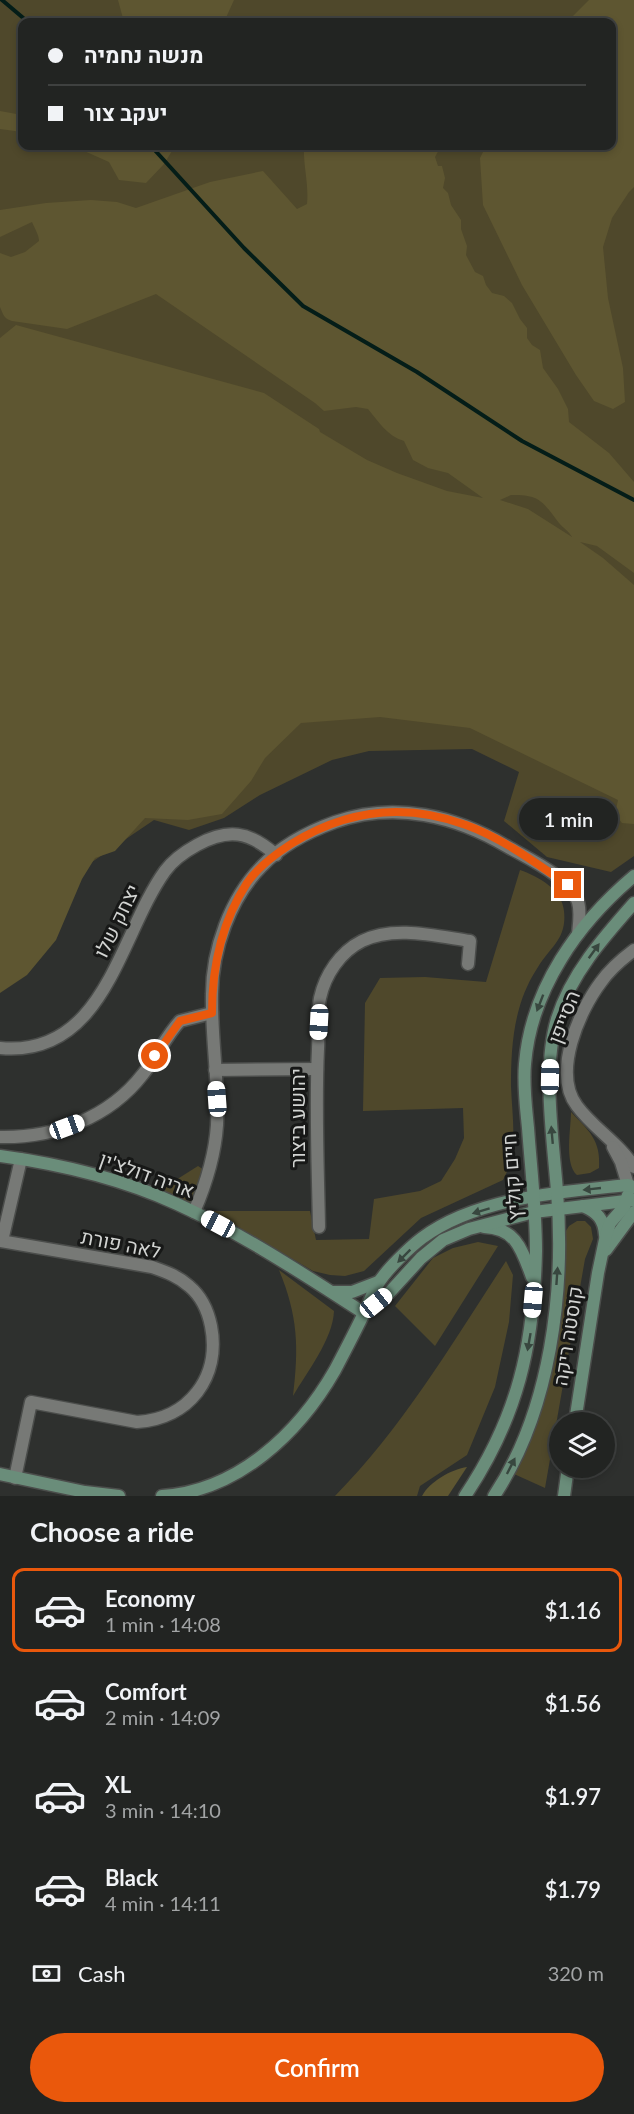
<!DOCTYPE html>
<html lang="en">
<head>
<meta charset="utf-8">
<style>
	:root { --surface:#222422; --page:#2a2c2a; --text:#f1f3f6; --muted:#a2a4a5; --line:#3f4140; --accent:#ea580c }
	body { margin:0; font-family:Lato,Heebo,sans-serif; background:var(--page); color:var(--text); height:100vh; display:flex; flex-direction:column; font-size:22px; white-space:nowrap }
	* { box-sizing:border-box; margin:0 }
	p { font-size:20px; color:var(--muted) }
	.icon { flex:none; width:33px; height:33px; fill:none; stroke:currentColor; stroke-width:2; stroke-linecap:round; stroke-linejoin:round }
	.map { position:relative; height:1496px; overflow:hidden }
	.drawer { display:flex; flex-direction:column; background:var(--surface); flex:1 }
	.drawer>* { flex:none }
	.top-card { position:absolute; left:18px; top:18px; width:598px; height:132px; border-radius:12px; box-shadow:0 3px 9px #0003,0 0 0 2px var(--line); display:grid; align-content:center; height:132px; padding:0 30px; background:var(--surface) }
	.fabs { position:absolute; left:549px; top:1412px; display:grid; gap:12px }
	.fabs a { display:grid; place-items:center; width:66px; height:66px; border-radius:50%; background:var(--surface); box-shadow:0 3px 9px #0003,0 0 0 2px var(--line); font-size:30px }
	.end { position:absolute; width:27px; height:27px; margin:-14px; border:8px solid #ea580c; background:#fff; box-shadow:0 0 0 3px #fff }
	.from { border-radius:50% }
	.bubble { position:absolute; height:42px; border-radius:21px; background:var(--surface); box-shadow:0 3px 9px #0003,0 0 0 2px var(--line); font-size:20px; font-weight:600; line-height:42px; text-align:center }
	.car { position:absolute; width:18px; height:36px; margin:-18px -9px; border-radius:8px; box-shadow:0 0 4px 2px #0007; background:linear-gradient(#fff 24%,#345 0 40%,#fff 0 76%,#345 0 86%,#fff 0) }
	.top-card b { display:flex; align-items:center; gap:21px; height:57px; font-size:22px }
	.top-card b+b { border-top:2px solid var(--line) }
	.top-card i { width:15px; height:15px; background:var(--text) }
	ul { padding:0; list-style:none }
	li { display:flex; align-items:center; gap:18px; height:84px; margin:0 12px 9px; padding:0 18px; border:3px solid transparent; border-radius:12px }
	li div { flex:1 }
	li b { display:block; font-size:22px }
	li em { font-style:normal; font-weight:600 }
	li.active { border-color:var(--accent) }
	li>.icon { width:54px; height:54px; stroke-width:1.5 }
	h2 { padding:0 30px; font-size:27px; line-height:72px }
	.pay { display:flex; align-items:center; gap:15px; height:66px; padding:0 30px; font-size:22px }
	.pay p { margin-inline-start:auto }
	.button { display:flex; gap:12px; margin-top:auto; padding:12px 30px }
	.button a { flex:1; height:69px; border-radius:36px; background:var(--accent); color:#fff; font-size:24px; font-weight:600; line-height:69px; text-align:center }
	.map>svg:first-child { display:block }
	.green { fill:#4f482b; fill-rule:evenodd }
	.forest { fill:#5e5631; fill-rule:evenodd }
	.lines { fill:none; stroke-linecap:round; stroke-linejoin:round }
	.stream { stroke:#041d18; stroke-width:4 }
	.street-casing { stroke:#4b4d4b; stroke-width:15 }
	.secondary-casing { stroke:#4b4d4b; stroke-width:15 }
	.street { stroke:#777976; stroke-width:12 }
	.secondary { stroke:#6a8d7a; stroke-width:12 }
	.oneway { fill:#38473f }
	.route { stroke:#ea580c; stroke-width:8 }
	.labels { text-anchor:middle; stroke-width:6; stroke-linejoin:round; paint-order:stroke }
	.street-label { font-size:20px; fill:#d2d4d2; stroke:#171817 }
</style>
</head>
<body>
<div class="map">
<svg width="634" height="1496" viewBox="0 0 634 1496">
	<rect width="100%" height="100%" fill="#2e302e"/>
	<!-- green -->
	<g class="green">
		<path d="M0 0H634V856L611 872 547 857 504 821 519 772 472 749 369 751 332 760 260 795 224 818 189 830 154 820 89 864 0 980ZM22 22H612V146H22Z"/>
		<path d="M520 870C539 877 562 889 564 911 567 939 551 946 538 967 530 979 523 994 519 1009 512 1034 511 1060 511 1086 512 1117 519 1152 503 1180L421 1218 364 1271 345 1276 330 1275 313 1271 211 1211H310L316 1240 369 1239 374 1199 420 1191 441 1181 455 1159 464 1138 463 1108 363 1111 365 1003 380 978 425 977 486 982Z"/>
		<path d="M571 1112C589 1131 601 1140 599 1168L590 1173 577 1175C564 1164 571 1128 571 1112Z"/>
		<path d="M198 1166 204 1170 193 1205 160 1190Z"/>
		<path d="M577 1221H585L591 1227 593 1239 585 1259 545 1488 514 1474 541 1408 556 1342 564 1234 569 1226Z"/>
		<path d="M478 1242 498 1246 435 1346 395 1306 433 1258 453 1248Z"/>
		<path d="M506 1261 513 1275 509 1322 495 1387 467 1455 420 1486 417 1496H335C403 1427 453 1342 506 1261Z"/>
		<path d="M279 1270 334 1311C333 1339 307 1372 293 1396 299 1347 298 1316 279 1270Z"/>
	</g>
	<!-- forest -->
	<g class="forest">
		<path d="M118 0H234L224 22H124Z"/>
		<path d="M589 0H634V187L629 192 612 218 603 247 608 298 623 368 625 402 613 409 594 401 576 375 522 285 483 205 480 158 486 146H612V22H567Z"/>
		<path d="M0 111 22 115V132L0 129Z"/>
		<path d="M73 146H175L164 164 146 183 119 180 109 162Z"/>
		<path d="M304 146H441L435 157 438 166H442L445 178 443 188 448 193 451 205 461 220V229L467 246 466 255 475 272 483 276 486 285 492 293 504 296 512 303 520 319 527 328V338L532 345 540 350 543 368 558 389 568 409 569 422 609 453 634 482V573L597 546 580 542 603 558 634 585V824L622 823 615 814 618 800 470 728 380 717 301 723 265 758 251 781 222 814 188 820 145 818 115 851 95 858 82 879 56 940 27 975 0 993V338L16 325 264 393 319 429 320 432 367 460 397 473 447 491 483 498 448 473 428 468 413 460 404 441C387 436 379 422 368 409L356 407 324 411 315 403 156 294 67 329 12 321C4 319 3 314 0 307V253L11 257 25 252 39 241C39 235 34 227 32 222L0 237V210L46 203 91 200 117 202 136 208 210 182 263 171 297 209 307 204C309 184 303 165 304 146ZM511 495C540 494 543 502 559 523 563 528 569 531 572 537L528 509 500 500Z"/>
		<path d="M467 1467 448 1496H422C429 1482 452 1469 467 1467Z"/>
	</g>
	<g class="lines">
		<!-- stream -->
		<g class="stream">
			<path d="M2 0 28 22"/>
			<path d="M151 146 244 248 303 306 417 372 522 441 634 500"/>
		</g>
		<!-- street casing -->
		<g class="street-casing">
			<g id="street">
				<path d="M634 950C622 959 610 969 601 982 579 1011 552 1073 577 1106 594 1129 619 1143 634 1167"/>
				<path d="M0 1048C105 1058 119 935 165 871 173 860 186 851 197 845 228 828 249 831 276 855"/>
				<path d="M215 1070 317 1069"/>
				<path d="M0 1137C55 1138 109 1118 143 1074 157 1057 165 1037 180 1021L212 1013"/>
				<path d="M613 1147 621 1162 628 1185"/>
				<path d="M194 1212C206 1184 215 1156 217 1125 219 1081 211 1038 212 994 212 950 230 898 262 866 281 846 310 831 335 822 395 801 456 816 508 847 529 859 571 878 578 902 581 912 579 924 578 934"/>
				<path d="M319 1227C318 1168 315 1108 318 1049 319 1032 317 1014 320 998 325 975 340 952 362 941 394 925 436 936 470 941L468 964"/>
				<path d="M0 1241 152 1267C166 1272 178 1276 189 1286 201 1296 208 1311 211 1326 221 1377 189 1419 137 1422L31 1402 15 1478"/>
				<path d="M2 1241 21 1159"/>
			</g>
		</g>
		<!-- secondary casing -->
		<g class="secondary-casing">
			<g id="secondary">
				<path d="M0 1156C60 1164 122 1179 177 1204 243 1234 303 1274 364 1313"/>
				<path d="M583 1206C597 1212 604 1219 605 1235"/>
				<path d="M484 1227C517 1228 522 1251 532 1277"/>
				<path d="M606 1250 634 1212"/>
				<path d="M332 1292H352L378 1282"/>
				<path d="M368 1310 389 1293 421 1258 443 1240 469 1229 534 1212 634 1200"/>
				<path d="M575 1422 598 1273 606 1235 610 1223 624 1207 628 1195"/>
				<path d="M0 1474 85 1492 119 1496"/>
				<path d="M162 1496C238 1491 299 1433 335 1370 345 1351 355 1332 364 1313 369 1303 372 1293 378 1284 385 1271 410 1247 422 1238 477 1197 562 1192 628 1185L634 1187"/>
				<path d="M465 1496C518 1417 534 1345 536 1251 536 1210 531 1169 528 1128 526 1107 523 1085 525 1064 531 989 578 923 634 876"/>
				<path d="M494 1496C551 1410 565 1291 557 1191 553 1139 542 1069 557 1019 571 974 603 938 634 903"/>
				<path d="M564 1496 568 1467"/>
			</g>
		</g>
		<!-- street -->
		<use href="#street" class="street"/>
		<!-- secondary -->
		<use href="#secondary" class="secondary"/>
	</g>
	<!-- one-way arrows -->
	<defs><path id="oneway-solid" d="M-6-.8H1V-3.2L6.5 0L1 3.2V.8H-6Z" transform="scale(1.5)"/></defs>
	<g class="oneway">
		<use href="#oneway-solid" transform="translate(594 951) rotate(-54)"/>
		<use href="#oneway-solid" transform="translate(540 1003) rotate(111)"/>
		<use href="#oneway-solid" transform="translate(552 1135) rotate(-95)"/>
		<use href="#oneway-solid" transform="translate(592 1189) rotate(174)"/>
		<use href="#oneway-solid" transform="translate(481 1211) rotate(163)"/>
		<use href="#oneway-solid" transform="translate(404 1256) rotate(135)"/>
		<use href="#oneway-solid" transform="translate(557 1276) rotate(-86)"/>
		<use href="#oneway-solid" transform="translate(529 1342) rotate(100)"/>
		<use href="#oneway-solid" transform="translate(511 1466) rotate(-63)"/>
	</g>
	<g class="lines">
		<!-- route -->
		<path class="route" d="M155 1056 180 1021 212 1013C212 967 221 923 247 883 258 867 274 855 291 844 346 810 404 802 466 825 502 838 536 863 568 885"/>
	</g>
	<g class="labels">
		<!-- street labels -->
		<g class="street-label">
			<text transform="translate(117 921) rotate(-64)" y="7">יצחק שלו</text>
			<text transform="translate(564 1017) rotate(-69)" y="7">הסייפן</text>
			<text transform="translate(298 1118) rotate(-90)" y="7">יהושע ביצור</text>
			<text transform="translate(147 1175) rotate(20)" y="7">אריה דולצ'ין</text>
			<text transform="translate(512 1177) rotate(-94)" y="7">חיים קוליץ</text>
			<text transform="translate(121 1244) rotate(11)" y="7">לאה פורת</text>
			<text transform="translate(568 1336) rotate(-81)" y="7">קוסטה ריקה</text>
		</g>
	</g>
</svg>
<div class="fabs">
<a><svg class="icon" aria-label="layers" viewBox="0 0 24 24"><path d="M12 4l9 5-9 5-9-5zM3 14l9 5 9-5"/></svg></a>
</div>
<i class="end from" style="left:155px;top:1056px"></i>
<i class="end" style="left:568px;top:885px"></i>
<div class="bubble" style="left:519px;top:798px;width:99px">1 min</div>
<i class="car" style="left:319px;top:1022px;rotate:183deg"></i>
<i class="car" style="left:550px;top:1077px;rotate:1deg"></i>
<i class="car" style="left:217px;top:1099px;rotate:356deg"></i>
<i class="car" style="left:67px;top:1127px;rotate:70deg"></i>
<i class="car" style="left:218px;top:1224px;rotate:298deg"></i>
<i class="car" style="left:533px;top:1300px;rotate:185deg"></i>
<i class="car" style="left:376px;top:1303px;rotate:51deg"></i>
<div class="top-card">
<b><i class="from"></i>מנשה נחמיה</b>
<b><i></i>יעקב צור</b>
</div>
</div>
<section class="drawer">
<h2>Choose a ride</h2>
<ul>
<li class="active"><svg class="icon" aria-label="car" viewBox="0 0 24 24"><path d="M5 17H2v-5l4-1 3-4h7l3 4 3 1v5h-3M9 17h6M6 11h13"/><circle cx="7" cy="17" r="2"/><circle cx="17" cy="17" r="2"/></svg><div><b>Economy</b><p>1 min · 14:08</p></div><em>$1.16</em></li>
<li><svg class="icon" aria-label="car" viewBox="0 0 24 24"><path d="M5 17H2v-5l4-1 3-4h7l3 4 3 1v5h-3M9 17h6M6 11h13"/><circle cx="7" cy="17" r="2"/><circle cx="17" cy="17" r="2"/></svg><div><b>Comfort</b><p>2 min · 14:09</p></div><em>$1.56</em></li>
<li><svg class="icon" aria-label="car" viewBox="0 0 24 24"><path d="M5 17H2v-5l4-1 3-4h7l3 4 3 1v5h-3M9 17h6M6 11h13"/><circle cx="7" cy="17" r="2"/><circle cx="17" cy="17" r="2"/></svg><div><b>XL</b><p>3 min · 14:10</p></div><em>$1.97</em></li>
<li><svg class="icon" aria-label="car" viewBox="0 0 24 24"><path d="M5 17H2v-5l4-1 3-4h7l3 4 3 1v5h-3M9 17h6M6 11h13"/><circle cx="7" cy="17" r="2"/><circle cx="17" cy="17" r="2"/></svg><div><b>Black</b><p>4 min · 14:11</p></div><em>$1.79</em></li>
</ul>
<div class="pay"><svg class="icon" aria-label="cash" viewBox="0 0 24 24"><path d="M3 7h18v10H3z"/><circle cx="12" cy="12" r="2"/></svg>Cash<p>320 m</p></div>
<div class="button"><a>Confirm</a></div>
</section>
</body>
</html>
